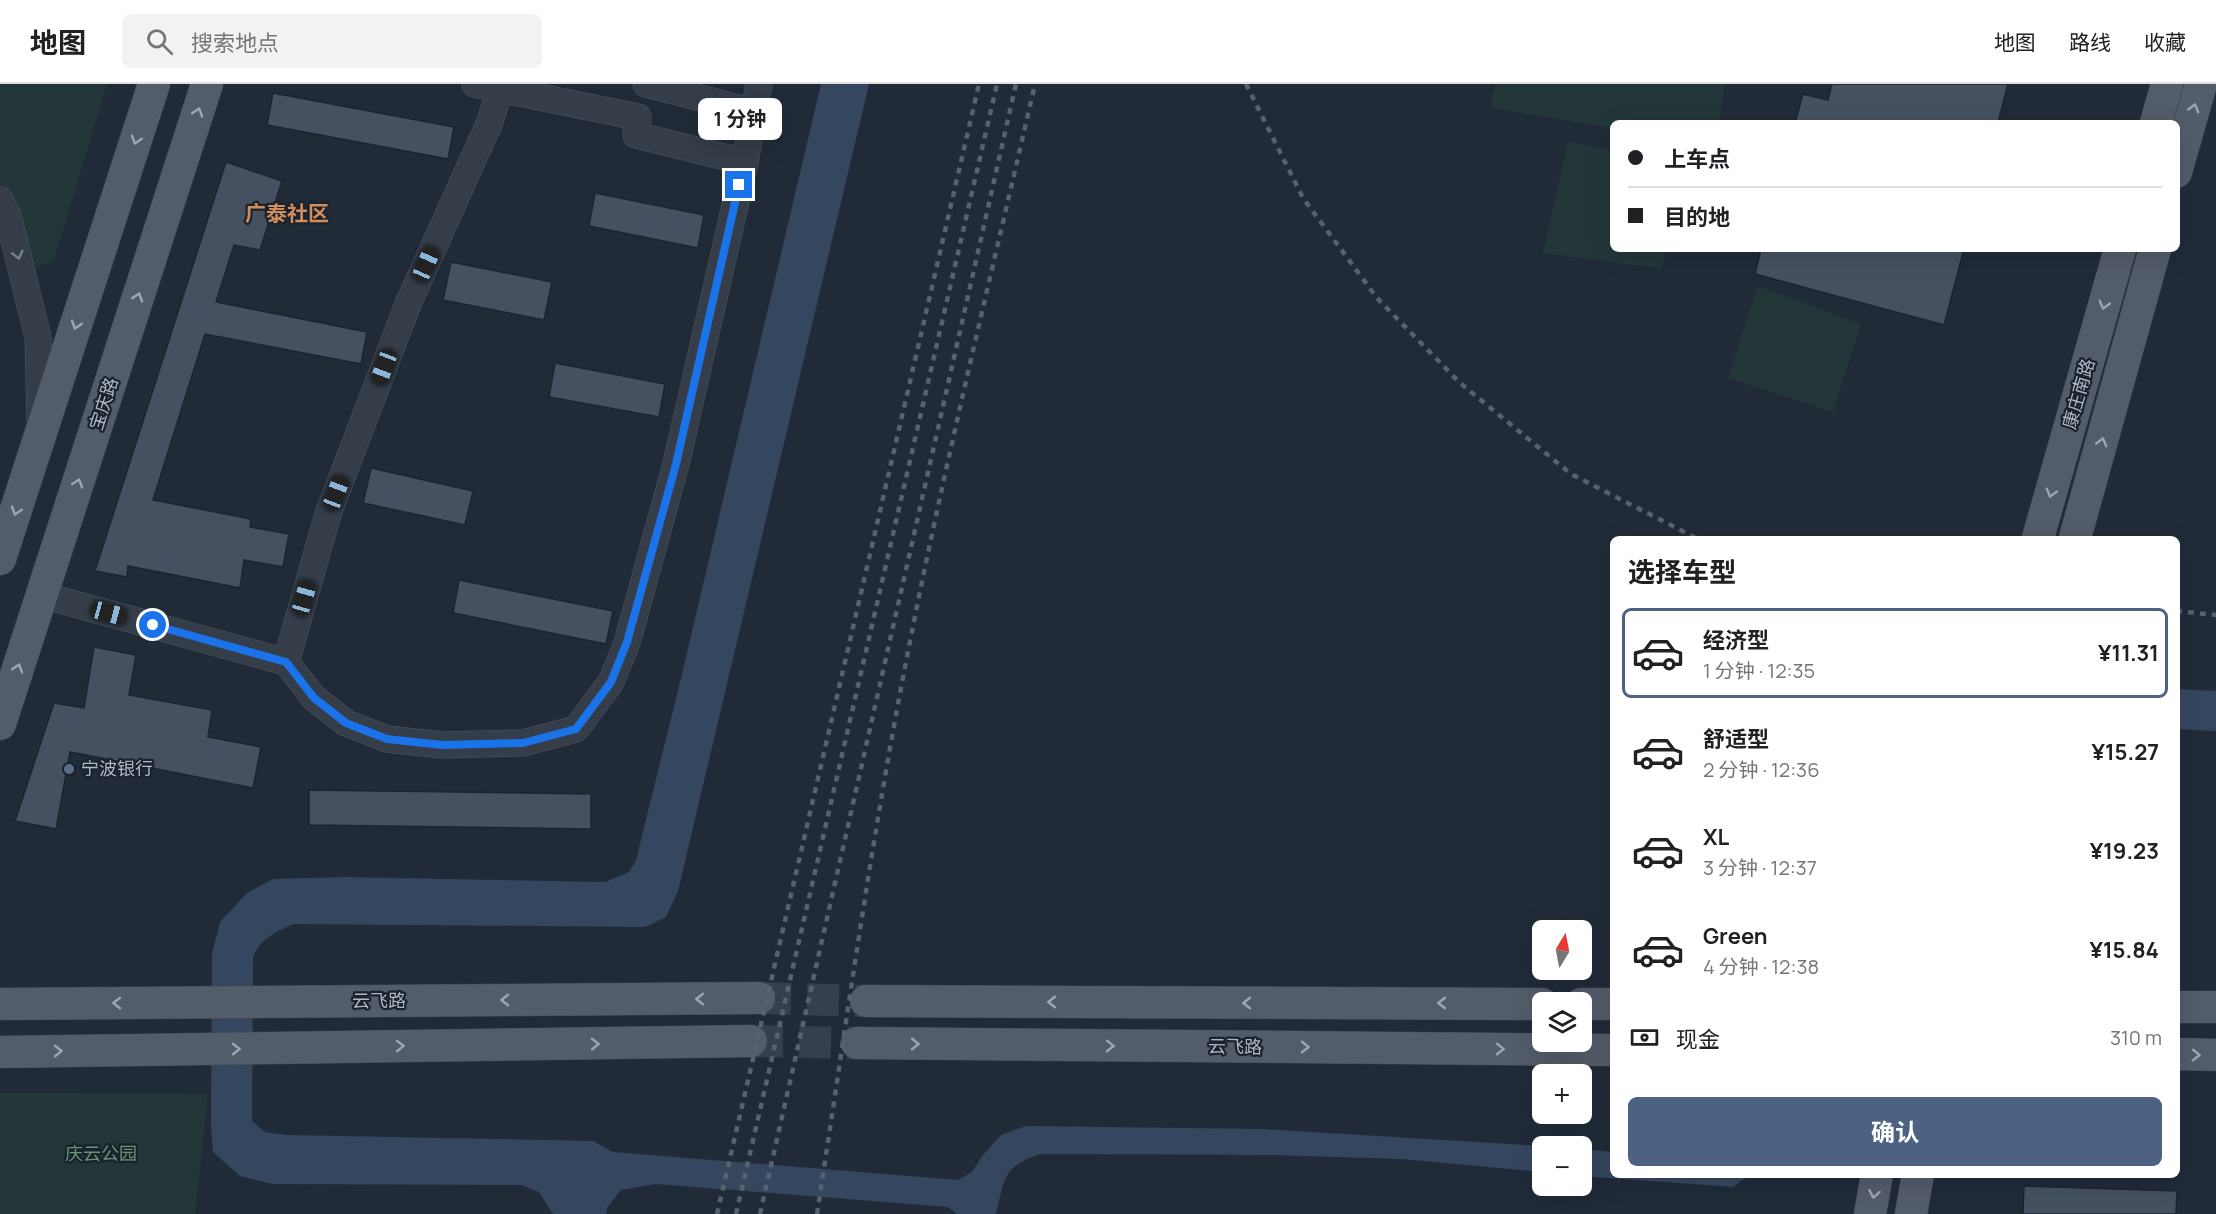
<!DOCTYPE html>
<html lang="zh">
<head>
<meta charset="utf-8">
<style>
	:root { --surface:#fff; --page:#f2f2f2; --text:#202124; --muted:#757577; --line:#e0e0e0; --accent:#4d6282 }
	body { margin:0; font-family:Manrope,"Noto Sans SC",sans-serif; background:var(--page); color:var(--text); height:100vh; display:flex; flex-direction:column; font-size:22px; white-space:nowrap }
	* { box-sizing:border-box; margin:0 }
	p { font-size:20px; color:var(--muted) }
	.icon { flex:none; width:33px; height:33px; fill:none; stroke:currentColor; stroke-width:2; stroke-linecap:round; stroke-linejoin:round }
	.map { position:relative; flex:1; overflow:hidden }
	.details { position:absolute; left:1610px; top:452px; width:570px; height:642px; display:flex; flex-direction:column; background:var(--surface); border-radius:9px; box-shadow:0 6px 24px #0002 }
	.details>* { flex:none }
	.top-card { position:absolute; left:1610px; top:36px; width:570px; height:132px; border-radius:9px; box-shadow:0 6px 24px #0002; display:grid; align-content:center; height:132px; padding:0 18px; background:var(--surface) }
	.needle { width:39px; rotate:10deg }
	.tools { position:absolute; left:1532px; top:836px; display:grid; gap:12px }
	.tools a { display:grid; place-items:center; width:60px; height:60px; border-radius:9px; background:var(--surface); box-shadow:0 6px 24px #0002; font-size:30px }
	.end { position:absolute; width:27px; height:27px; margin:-14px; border:8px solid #1a73e8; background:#fff; box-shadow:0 0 0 3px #fff }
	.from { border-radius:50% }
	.bubble { position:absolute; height:42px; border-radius:9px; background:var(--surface); box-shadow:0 6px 24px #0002; font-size:20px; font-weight:700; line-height:42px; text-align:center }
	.car { position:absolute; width:18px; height:36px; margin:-18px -9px; border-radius:8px; box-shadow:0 0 4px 2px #0007; background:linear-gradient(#222 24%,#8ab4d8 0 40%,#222 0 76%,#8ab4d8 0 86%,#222 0) }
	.top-card b { display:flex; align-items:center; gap:21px; height:57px; font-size:22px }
	.top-card b+b { border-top:2px solid var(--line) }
	.top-card i { width:15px; height:15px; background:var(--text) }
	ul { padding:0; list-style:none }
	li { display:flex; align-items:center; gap:18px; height:90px; margin:0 12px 9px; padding:0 6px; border:3px solid transparent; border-radius:9px }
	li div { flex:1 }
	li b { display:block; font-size:22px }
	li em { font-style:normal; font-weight:700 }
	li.selected { border-color:var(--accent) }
	li>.icon { width:54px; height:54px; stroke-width:1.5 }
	h2 { padding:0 18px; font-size:27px; line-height:72px }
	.pay { display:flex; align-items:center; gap:15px; height:66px; padding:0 18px; font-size:22px }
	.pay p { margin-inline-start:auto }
	.primary-button { display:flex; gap:12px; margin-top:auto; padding:12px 18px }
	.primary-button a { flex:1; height:69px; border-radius:9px; background:var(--accent); color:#fff; font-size:24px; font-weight:700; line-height:69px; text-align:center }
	header { display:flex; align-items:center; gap:36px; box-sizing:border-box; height:84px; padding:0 30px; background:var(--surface); border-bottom:2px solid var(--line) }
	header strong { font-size:28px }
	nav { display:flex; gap:33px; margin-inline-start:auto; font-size:21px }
	.search { width:420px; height:54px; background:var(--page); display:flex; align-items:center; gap:15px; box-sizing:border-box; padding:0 21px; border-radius:9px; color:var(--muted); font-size:22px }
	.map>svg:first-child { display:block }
	.green { fill:#233739 }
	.water { fill:#35475f }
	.building { fill:#455160; stroke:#1c242f; stroke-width:1.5 }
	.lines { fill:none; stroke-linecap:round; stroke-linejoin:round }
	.major-tunnel { stroke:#36404d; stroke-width:32; stroke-dasharray:32 16; stroke-linecap:butt }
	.minor-casing { stroke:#505863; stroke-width:27 }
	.major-casing { stroke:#3e4652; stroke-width:33 }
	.minor { stroke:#353d48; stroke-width:26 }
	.major { stroke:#535c69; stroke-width:32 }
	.rail { stroke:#57616f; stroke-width:4.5; stroke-dasharray:6 6; stroke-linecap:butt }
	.oneway { stroke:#9da6b3 }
	.oneway2 { stroke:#79818d }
	.route { stroke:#1a73e8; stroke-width:8 }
	.service-dot { fill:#5c6f8a; stroke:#1a222d; stroke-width:2 }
	.labels { text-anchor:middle; stroke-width:4.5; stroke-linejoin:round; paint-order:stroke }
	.street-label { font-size:18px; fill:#b0b8c5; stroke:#1a222d }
	.poi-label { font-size:18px; fill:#b0b8c5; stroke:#1a222d; text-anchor:start }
	.park-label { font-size:18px; fill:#689571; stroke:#1a222d }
	.quarter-label { font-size:21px; font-weight:bold; fill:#d08e5f; stroke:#1a222d }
</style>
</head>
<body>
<header>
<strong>地图</strong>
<div class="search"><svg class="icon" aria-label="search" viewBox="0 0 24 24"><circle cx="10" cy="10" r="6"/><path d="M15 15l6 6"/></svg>搜索地点</div>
<nav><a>地图</a><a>路线</a><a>收藏</a></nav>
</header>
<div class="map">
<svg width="2216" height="1130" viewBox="0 0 2216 1130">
	<rect width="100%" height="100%" fill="#212b38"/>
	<!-- green -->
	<g class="green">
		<path d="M0 0H107L54 176 37 183 24 173 16 125 0 100Z"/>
		<path d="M1495 0H1725L1719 39H1612V44L1491 24Z"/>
		<path d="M1568 58 1612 66V165H1666L1662 185 1543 169Z"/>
		<path d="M1758 202 1861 240 1833 328 1728 294Z"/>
		<path d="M0 1009 208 1010 195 1130H0Z"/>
	</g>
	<!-- water -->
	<g class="water">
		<path d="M821 0H869L678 807 666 833 645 843 293 840C276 848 259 855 253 874L252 1037 265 1048 287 1051 593 1057 613 1068 958 1096 972 1088 983 1071 1001 1051 1026 1042 1262 1045 1542 1062V1088L1402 1075 1273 1071 1040 1070C1002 1083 1005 1094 996 1130H957L948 1123 656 1100 621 1106 607 1124 606 1130H553L539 1108 521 1101 273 1100 240 1092 213 1068 211 1043 212 870 220 838 247 809 273 795 346 793 605 798 629 788 636 776 682 590Z"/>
		<path d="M2177 605 2216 607V647L2177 645Z"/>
		<path d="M1581 1065 1612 1068V1090L1750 1091 1733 1103 1581 1092Z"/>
	</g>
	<!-- building -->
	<g class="building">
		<path d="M1832 0H2008L1998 39H1795L1803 10 1828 16Z"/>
		<path d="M273 9 454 43 448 75 267 41Z"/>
		<path d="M226 78 282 97 260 166 234 161 216 218 367 248 361 280 205 250 153 416 251 435 250 443 289 450 283 483 244 476 240 504 128 482 127 493 95 487Z"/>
		<path d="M595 109 704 131 698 164 589 142Z"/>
		<path d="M1761 165H1964L1944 241 1755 190Z"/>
		<path d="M451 178 552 198 544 236 443 216Z"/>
		<path d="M555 279 665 300 659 333 549 313Z"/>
		<path d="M371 384 473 407 465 441 363 419Z"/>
		<path d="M459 496 613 527 606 560 453 529Z"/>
		<path d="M94 563 136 571 129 611 212 626 208 653 261 663 253 704 70 668 56 745 15 737 54 619 84 624Z"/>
		<path d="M309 706 591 710V745L309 741Z"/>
		<path d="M2024 1102 2177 1107 2176 1130H2023Z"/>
	</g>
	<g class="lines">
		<!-- major-tunnel -->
		<g class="major-tunnel">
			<path d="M759 914 866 917"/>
			<path d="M751 957 857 959"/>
		</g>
		<!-- minor casing -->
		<g class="minor-casing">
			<g id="minor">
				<path d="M475 0 638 33 636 51 745 78 754 28 646 0"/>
				<path d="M754 28 759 0"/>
				<path d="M0 116 8 132 38 253 40 335"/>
				<path d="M42 511 286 578 314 614 346 639 387 655 442 661 523 659 576 645 611 598 627 559 676 380 745 78"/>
				<path d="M286 578 328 430 408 220 489 40 502 0"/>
			</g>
		</g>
		<!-- major casing -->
		<g class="major-casing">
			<g id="major">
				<path d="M2156 39 2167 0"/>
				<path d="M2176 88 2201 0"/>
				<path d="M2038 454 2120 165"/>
				<path d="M2075 454 2155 165"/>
				<path d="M0 475 154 0"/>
				<path d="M0 640 207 0"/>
				<path d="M866 917 1542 920"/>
				<path d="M0 920 759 914"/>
				<path d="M1581 920H1612"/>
				<path d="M2176 923H2216"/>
				<path d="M857 959 1612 966"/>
				<path d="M0 968 751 957"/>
				<path d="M2176 970 2216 971"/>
				<path d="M1870 1130 1877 1090"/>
				<path d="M1911 1130 1918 1090"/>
			</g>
		</g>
		<!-- minor -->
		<use href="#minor" class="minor"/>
		<!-- major -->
		<use href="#major" class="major"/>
		<!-- rail -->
		<g class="rail">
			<path d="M1246 0 1303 114 1377 214 1459 298 1571 390 1696 454"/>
			<path d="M2176 527 2216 531"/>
			<path d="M717 1130 979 0"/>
			<path d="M736 1130 997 0"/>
			<path d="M760 1130 1016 0"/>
			<path d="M817 1130C844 955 868 779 901 604 939 402 989 201 1035 0"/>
		</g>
	</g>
	<!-- one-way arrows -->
	<defs><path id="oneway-chevron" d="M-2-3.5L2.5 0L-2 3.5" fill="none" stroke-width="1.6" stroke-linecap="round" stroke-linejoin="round" transform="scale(1.5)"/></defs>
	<g class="oneway">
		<use href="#oneway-chevron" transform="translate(2194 24) rotate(-75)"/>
		<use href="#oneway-chevron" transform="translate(198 28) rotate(-72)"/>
		<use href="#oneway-chevron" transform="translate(136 56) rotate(108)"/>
		<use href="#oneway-chevron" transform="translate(138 213) rotate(-72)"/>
		<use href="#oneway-chevron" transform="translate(2104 221) rotate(106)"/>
		<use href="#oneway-chevron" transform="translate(76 241) rotate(108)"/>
		<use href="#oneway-chevron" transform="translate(2102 358) rotate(-75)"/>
		<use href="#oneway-chevron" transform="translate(78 399) rotate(-72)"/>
		<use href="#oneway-chevron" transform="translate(2051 409) rotate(106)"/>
		<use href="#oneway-chevron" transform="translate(16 427) rotate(108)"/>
		<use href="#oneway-chevron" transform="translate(18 584) rotate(-72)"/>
		<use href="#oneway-chevron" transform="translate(700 915) rotate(180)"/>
		<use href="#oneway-chevron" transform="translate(505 916) rotate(180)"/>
		<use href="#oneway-chevron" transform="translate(1052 918) rotate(-180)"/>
		<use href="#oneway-chevron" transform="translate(117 919) rotate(180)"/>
		<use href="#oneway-chevron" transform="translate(1247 919) rotate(-180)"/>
		<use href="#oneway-chevron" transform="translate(1442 919) rotate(-180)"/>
		<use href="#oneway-chevron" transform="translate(595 960) rotate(-1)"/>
		<use href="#oneway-chevron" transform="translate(915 960) rotate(1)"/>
		<use href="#oneway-chevron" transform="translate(400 962) rotate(-1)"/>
		<use href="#oneway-chevron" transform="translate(1110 962) rotate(1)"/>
		<use href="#oneway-chevron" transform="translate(1305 963) rotate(1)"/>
		<use href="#oneway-chevron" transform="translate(236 965) rotate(-1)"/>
		<use href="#oneway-chevron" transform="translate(1500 965) rotate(1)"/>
		<use href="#oneway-chevron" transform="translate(58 967) rotate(-1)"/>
		<use href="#oneway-chevron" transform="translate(2196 971) rotate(1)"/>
		<use href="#oneway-chevron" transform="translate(1874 1110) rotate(100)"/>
	</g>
	<use class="oneway2" href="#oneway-chevron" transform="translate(18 171) rotate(76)"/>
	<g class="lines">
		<!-- route -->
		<path class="route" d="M153 541 286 578 314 614 346 639 387 655 442 661 523 659 576 645 611 598 627 558 676 380 739 101"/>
	</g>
	<!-- markers -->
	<circle class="service-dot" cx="69" cy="685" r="6"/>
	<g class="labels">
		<!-- street labels -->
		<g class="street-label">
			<text transform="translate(2079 310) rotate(-74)" y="6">康庄南路</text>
			<text transform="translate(104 320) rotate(-72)" y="6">宝庆路</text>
			<text x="379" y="923">云飞路</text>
			<text transform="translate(1235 963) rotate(1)" y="6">云飞路</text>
		</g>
		<!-- poi labels -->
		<g class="poi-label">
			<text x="81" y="691">宁波银行</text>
		</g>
		<!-- park labels -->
		<g class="park-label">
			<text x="101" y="1076">庆云公园</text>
		</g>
		<!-- quarter labels -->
		<g class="quarter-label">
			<text x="287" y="137">广泰社区</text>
		</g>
	</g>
</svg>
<div class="tools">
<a><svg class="needle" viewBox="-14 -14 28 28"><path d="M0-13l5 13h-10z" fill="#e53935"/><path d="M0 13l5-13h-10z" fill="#757577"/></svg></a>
<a><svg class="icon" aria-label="layers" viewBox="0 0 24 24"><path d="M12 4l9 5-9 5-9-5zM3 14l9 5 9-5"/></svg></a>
<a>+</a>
<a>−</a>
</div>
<i class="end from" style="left:153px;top:541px"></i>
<i class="end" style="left:739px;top:101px"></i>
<div class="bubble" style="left:698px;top:14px;width:84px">1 分钟</div>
<i class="car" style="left:426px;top:180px;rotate:24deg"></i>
<i class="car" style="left:384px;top:283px;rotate:201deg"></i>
<i class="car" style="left:336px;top:409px;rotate:21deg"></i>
<i class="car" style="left:304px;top:514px;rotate:16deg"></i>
<i class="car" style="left:109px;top:529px;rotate:105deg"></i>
<div class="top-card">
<b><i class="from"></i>上车点</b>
<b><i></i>目的地</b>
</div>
<section class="details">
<h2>选择车型</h2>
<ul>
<li class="selected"><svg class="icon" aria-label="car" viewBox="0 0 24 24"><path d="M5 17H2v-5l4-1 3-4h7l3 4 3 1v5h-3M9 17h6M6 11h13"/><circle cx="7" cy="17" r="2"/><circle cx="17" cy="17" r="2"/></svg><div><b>经济型</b><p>1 分钟 · 12:35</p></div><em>¥11.31</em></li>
<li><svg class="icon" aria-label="car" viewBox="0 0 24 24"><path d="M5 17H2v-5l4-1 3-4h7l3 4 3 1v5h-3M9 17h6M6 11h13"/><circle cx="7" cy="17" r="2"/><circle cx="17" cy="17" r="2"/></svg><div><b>舒适型</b><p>2 分钟 · 12:36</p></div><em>¥15.27</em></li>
<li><svg class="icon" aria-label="car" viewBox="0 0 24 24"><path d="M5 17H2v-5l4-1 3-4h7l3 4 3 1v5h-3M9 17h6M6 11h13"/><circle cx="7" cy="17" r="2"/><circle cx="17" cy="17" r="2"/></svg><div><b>XL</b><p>3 分钟 · 12:37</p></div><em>¥19.23</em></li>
<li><svg class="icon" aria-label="car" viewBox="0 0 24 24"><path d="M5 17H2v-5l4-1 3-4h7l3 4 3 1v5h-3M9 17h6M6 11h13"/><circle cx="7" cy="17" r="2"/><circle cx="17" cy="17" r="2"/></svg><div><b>Green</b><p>4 分钟 · 12:38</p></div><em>¥15.84</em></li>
</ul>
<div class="pay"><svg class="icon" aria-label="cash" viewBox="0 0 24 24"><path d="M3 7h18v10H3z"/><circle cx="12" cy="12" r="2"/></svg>现金<p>310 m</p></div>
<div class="primary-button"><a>确认</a></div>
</section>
</div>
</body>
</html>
